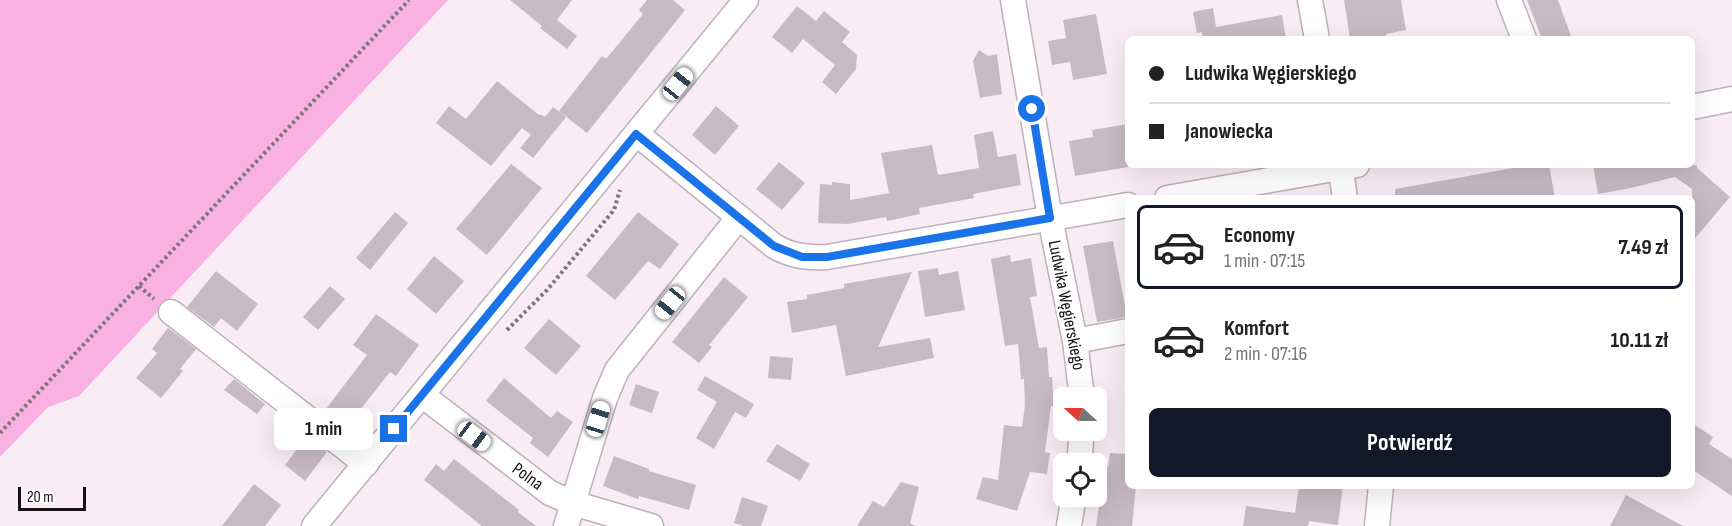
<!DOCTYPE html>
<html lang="pl">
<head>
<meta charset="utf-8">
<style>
	:root { --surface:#fff; --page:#f6f6f6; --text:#222; --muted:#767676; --line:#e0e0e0; --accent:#111827 }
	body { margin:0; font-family:"Sofia Sans Condensed",sans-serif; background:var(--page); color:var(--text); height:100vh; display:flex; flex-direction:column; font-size:22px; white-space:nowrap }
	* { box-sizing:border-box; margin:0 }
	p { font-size:20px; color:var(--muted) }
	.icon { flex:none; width:33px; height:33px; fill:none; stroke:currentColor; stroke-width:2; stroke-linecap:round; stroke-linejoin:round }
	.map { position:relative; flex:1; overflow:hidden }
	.sheet { position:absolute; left:1125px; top:195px; width:570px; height:294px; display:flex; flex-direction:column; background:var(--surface); border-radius:9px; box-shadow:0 6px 24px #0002 }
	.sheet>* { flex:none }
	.guide { position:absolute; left:1125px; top:36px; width:570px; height:132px; border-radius:9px; box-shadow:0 6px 24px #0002; display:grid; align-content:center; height:132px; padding:0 24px; background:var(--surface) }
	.needle { width:39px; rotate:291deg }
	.fabs { position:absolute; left:1053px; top:387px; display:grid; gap:12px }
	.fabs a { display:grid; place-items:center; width:54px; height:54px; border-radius:9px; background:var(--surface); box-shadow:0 6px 24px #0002; font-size:30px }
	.scale { position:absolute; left:18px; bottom:15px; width:68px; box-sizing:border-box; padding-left:6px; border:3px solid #141013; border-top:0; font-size:16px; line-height:21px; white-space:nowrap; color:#141013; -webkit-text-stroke:4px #fff; paint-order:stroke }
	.end { position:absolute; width:27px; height:27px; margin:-14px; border:8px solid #1a73e8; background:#fff; box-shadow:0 0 0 3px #fff }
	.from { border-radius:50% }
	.bubble { position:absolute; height:42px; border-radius:9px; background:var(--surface); box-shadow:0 6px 24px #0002; font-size:20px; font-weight:700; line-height:42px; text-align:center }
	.car { position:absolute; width:18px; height:36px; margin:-18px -9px; border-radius:8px; box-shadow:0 0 4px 2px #0007; background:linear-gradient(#fff 24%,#345 0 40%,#fff 0 76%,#345 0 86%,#fff 0) }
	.guide b { display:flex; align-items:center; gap:21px; height:57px; font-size:22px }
	.guide b+b { border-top:2px solid var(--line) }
	.guide i { width:15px; height:15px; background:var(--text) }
	ul { padding:10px 0 0; list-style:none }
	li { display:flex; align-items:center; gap:18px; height:84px; margin:0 12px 9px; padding:0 12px; border:3px solid transparent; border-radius:9px }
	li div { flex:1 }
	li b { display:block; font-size:22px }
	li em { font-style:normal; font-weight:700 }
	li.on { border-color:var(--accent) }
	li>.icon { width:54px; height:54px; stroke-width:1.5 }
	.primary-button { display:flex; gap:12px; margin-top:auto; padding:12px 24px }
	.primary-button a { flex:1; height:69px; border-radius:9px; background:var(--accent); color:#fff; font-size:24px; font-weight:700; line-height:69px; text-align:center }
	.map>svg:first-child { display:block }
	.green { fill:#f9b1e2 }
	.building { fill:#c8bac3 }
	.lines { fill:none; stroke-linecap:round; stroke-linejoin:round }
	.minor-casing { stroke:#beb1b9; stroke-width:27 }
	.path { stroke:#7d757a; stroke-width:4; stroke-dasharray:3 3; stroke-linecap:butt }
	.minor { stroke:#fff; stroke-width:24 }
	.route { stroke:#1a73e8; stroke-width:8 }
	.labels { text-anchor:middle; stroke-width:5; stroke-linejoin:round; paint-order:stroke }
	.street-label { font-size:18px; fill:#141013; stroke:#fff }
</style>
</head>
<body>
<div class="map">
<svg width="1732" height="526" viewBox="0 0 1732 526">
	<rect width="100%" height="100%" fill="#faecf5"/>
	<!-- green -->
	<path class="green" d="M0 0H448L79 396 48 407 0 457Z"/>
	<!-- building -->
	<g class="building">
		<path d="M510 0H572L557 20 577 36 567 49 540 28 542 26Z"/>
		<path d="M647 0H673L685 10 587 133 559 111 602 56 606 59 643 14 639 10Z"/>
		<path d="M1344 0H1401L1406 30 1386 34 1387 39H1350Z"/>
		<path d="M1527 0H1558L1572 39H1542Z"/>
		<path d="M797 6 816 21 824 11 850 32 842 42 857 55 856 69 836 94 822 82 835 65 803 39 792 53 772 37Z"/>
		<path d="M1213 8 1216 27 1282 15 1286 39H1203L1202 32 1197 33 1193 12Z"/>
		<path d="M1096 14 1107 74 1073 80 1070 62 1052 65 1048 41 1066 38 1063 20Z"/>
		<path d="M979 50 988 56 997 54 1002 94 980 98 973 61Z"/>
		<path d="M497 81 539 115 540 114 545 117 553 107 566 117 533 158 520 148 531 135 522 128 491 166 436 123 449 106 466 119Z"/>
		<path d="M716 106 739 126 715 155 692 135Z"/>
		<path d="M1128 124V167L1075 176 1069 141 1093 137 1092 130Z"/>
		<path d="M993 131 998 157 1016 154 1021 185 973 194 974 198 919 208 920 214 887 221 886 217 848 224 818 223 820 184 832 185V182L850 184V200L889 193 881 153 932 145 938 175 979 168 974 135Z"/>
		<path d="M779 162 805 183 782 210 756 189Z"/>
		<path d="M511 164 542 188 487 255 456 229Z"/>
		<path d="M1549 165 1555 198H1395V189L1530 165Z"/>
		<path d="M1593 165H1697V168L1730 197 1692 242V189L1675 177 1631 188 1598 194Z"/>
		<path d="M395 212 408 223 370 270 356 258Z"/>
		<path d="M638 212 679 244 660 269 648 261 615 300 586 276Z"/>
		<path d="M1113 241 1127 317 1097 322 1083 246Z"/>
		<path d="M1010 255 1011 262 1031 258 1037 296 1030 297 1039 348 1047 347 1049 377H1052L1054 406H1051L1045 452 1050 453 1047 474 1030 472 1017 511 976 499 983 477 998 480 1004 425 1022 427 1025 405 1024 379H1021L1018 344 1005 346 991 259Z"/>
		<path d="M434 256 464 281 436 314 407 289Z"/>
		<path d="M938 268 939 275 958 271 965 310 925 317 918 271Z"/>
		<path d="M216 271 258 304 237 331 221 318 214 327 187 307Z"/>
		<path d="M912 272 878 347 930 338 934 358 846 376 836 325 792 333 787 302 807 299V295L844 288V284Z"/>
		<path d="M724 277 748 297 709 345 712 347 699 363 672 342Z"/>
		<path d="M330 286 345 299 318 330 303 317Z"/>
		<path d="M376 314 419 345 396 376 390 372 345 429 323 413 367 355 353 345Z"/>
		<path d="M549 319 581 346 556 375 524 348Z"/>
		<path d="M168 328 196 349 180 369 183 371 161 398 136 378 157 353 152 349Z"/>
		<path d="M770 356 793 358 791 380 768 378Z"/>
		<path d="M705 376 754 404 746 418 735 412 714 449 696 438 717 402 697 390Z"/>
		<path d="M504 378 551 418 557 411 573 422 548 457 530 443 533 438 486 401Z"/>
		<path d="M234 379 265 404 257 414 224 390Z"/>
		<path d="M636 384 659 392 652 413 629 405Z"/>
		<path d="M1692 423 1713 437 1709 444 1732 459V496L1693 470 1692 472Z"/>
		<path d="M307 436 327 452 305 481 285 465Z"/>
		<path d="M777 444 810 464 800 481 766 461Z"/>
		<path d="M1110 453 1128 454V486H1136L1132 526H1096L1104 467H1108Z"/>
		<path d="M614 456 649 469V471L696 485 689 510 639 496 638 499 603 486Z"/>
		<path d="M454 459 519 510 518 512 536 526H482L424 480 436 464 444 471Z"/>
		<path d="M901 482 919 487 910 523 915 526H857L873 501 884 507Z"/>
		<path d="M254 484 281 505 265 526H222Z"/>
		<path d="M1299 486H1343L1338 525 1309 521 1308 526H1243L1246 506 1295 513Z"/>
		<path d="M1626 495 1683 526H1610Z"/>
		<path d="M742 497 768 506 761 526H744L734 523Z"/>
	</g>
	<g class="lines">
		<!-- minor casing -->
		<g class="minor-casing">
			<g id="minor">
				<path d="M1013 0 1050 218 1075 341 1082 398"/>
				<path d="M1310 0 1317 39"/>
				<path d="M1509 0 1524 39"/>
				<path d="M1692 107 1732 99"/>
				<path d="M637 134 774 246C791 256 807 258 827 257L1128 205"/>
				<path d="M1340 165 1345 198"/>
				<path d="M1167 198 1357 165"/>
				<path d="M171 312 366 464"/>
				<path d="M1075 341 1128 331"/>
				<path d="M422 395 550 493 573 503 651 526"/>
				<path d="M1079 464 1082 430"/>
				<path d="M1069 525 1074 496"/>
				<path d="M314 526 746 0"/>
				<path d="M566 526 605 398 617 370 739 217"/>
				<path d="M1377 526 1381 486"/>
			</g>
		</g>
		<!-- path -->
		<g class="path">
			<path d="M139 286 154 299"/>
			<path d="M507 330 547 290 614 210 620 190"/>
			<path d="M0 433 409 0"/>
		</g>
		<!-- minor -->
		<use href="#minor" class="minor"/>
	</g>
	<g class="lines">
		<!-- route -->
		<path class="route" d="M394 429 636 134 774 246 802 257H827L1050 218 1032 109"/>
	</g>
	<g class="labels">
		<!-- street labels -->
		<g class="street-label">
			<text transform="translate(1067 305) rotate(79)" y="6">Ludwika Węgierskiego</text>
			<text transform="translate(528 476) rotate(36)" y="6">Polna</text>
		</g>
	</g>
</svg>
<div class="fabs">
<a><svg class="needle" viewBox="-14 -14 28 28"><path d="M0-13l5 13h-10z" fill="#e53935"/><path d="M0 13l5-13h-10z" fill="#767676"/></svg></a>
<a><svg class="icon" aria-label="locate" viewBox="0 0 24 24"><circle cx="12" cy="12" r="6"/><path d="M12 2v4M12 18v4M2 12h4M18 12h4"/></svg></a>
</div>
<div class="scale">20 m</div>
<i class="end from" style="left:1032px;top:109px"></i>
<i class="end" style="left:394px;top:429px"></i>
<div class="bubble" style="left:274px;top:408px;width:99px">1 min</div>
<i class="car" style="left:678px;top:84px;rotate:39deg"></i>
<i class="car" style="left:670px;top:303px;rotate:219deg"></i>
<i class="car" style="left:598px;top:419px;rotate:17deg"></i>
<i class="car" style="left:474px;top:436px;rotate:127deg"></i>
<div class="guide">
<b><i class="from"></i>Ludwika Węgierskiego</b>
<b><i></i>Janowiecka</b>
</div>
<section class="sheet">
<ul>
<li class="on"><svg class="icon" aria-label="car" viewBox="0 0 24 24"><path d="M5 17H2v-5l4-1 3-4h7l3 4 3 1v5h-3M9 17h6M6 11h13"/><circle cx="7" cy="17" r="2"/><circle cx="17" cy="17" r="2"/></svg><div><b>Economy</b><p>1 min · 07:15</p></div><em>7.49 zł</em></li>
<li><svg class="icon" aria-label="car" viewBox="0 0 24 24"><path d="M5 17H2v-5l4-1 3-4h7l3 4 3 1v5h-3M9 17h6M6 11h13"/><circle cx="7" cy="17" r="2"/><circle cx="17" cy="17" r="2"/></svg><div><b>Komfort</b><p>2 min · 07:16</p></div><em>10.11 zł</em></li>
</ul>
<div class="primary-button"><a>Potwierdź</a></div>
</section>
</div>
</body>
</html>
